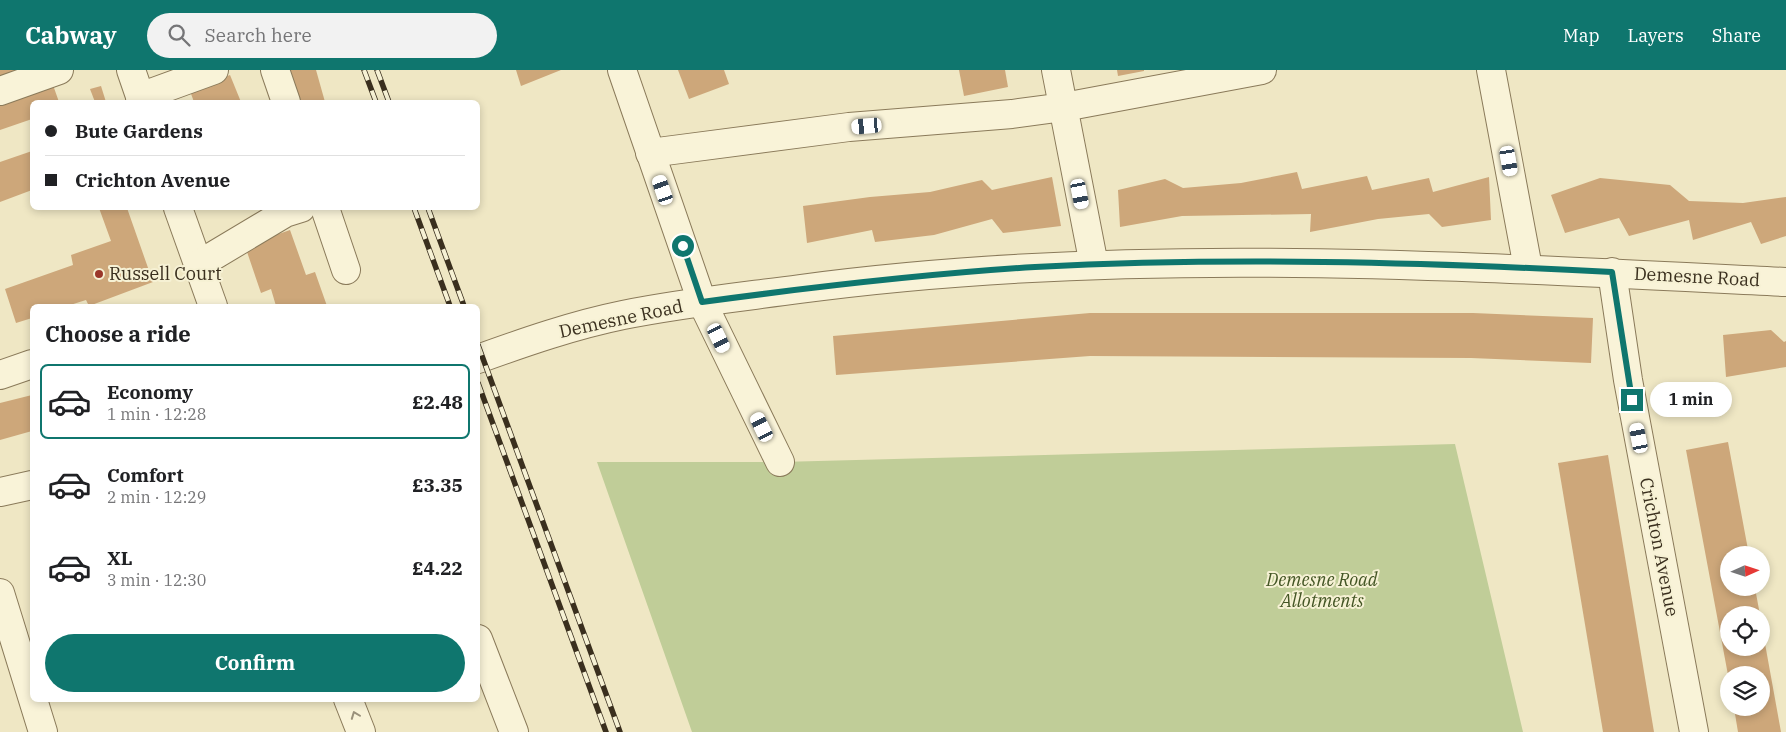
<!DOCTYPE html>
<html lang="en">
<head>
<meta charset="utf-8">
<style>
	:root { --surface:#fff; --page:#f2f2f2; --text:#202124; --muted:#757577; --line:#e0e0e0; --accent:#0f766e }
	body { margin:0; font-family:"IBM Plex Serif",serif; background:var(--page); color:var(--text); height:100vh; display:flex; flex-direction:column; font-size:19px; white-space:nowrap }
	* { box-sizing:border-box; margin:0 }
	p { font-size:16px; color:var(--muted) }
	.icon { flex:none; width:28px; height:28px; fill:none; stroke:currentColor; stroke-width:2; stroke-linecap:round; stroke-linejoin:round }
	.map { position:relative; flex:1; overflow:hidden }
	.sheet { position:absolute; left:30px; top:234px; width:450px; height:398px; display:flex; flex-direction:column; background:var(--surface); border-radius:8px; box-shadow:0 2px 8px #0003 }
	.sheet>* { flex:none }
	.banner { position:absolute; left:30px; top:30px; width:450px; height:110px; border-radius:8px; box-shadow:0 2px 8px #0003; display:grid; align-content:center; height:110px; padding:0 15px; background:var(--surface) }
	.needle { width:32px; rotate:87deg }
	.tools { position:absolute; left:1720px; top:476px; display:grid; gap:10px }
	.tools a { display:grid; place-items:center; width:50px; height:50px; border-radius:50%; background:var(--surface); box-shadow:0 2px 8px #0003; font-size:25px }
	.end { position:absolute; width:22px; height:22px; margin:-11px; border:6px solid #0f766e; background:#fff; box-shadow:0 0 0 2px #fff }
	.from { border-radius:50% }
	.bubble { position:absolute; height:35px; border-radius:18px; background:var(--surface); box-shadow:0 2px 8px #0003; font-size:16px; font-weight:700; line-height:35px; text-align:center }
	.car { position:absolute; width:15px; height:30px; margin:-15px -8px; border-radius:6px; box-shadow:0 0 4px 1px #0007; background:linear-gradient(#fff 24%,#345 0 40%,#fff 0 76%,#345 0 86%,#fff 0) }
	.banner b { display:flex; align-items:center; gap:18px; height:48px; font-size:19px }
	.banner b+b { border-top:1px solid var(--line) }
	.banner i { width:12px; height:12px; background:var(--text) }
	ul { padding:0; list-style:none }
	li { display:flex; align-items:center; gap:15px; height:75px; margin:0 10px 8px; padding:0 5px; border:2px solid transparent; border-radius:8px }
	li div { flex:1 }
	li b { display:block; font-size:19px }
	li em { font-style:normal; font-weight:700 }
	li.active { border-color:var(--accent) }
	li>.icon { width:45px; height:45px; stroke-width:1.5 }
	h2 { padding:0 15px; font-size:22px; line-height:60px }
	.action { display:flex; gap:10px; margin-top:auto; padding:10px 15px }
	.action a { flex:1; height:58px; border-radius:30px; background:var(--accent); color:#fff; font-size:20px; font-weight:700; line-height:58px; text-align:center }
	header { display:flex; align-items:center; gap:30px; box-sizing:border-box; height:70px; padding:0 25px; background:var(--accent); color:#fff }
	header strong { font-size:24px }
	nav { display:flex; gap:28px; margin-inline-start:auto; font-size:18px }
	.search { width:350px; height:45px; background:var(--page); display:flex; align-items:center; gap:12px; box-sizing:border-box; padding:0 18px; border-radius:28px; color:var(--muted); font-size:19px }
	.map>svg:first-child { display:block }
	.green { fill:#c0cd98 }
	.building { fill:#cda77a }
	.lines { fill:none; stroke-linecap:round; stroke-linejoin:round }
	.minor-casing { stroke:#8a7a5a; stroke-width:30 }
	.minor { stroke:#f9f3d8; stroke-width:28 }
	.rail-casing { stroke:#3a2f1e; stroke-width:5.5 }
	.rail { stroke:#f6f1d4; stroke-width:4; stroke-dasharray:11; stroke-linecap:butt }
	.oneway { stroke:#9a917b }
	.route { stroke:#0f766e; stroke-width:6 }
	.poi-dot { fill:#9a372a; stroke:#f6f1d4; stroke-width:2 }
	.labels { text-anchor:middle; stroke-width:4; stroke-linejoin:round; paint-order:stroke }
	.poi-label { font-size:18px; fill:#3a2f1e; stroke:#f6f1d4; text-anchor:start }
	.street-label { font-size:18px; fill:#3a2f1e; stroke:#f6f1d4 }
	.park-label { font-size:18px; font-style:italic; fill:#445625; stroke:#f6f1d4 }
</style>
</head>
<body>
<header>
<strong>Cabway</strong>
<div class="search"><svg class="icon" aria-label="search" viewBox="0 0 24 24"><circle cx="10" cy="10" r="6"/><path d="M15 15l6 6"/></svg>Search here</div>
<nav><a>Map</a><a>Layers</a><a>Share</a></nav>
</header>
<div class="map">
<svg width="1786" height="662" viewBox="0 0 1786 662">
	<rect width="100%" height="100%" fill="#efe7c4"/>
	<!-- green -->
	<path class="green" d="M1455 374 1523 662H692L597 392H780Z"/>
	<!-- building -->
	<g class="building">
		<path d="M0 0H21L0 8Z"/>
		<path d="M289 0H316L325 32H299Z"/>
		<path d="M516 0H561L521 16Z"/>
		<path d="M678 0H724L729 14 689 29Z"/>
		<path d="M959 0H1005L1008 17 964 26Z"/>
		<path d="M1117 0H1144V1L1118 6Z"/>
		<path d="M230 5 241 32H194L190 21Z"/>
		<path d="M53 15 59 32H32V49L0 60V34Z"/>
		<path d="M101 16 106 32H95L90 19Z"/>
		<path d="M32 81V120L0 132V92Z"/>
		<path d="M1297 102 1302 119 1367 106 1372 120 1429 108 1433 122 1489 107 1491 150 1442 157 1429 144 1378 149 1310 162 1311 144 1182 146 1120 157 1118 120 1165 109 1183 118 1241 113Z"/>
		<path d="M1052 107 1061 156 1003 163 992 149 934 165 875 172 872 160 807 173 803 136 870 127 930 122 982 110 992 120Z"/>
		<path d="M1600 108 1670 115 1689 131 1743 133 1786 127V166L1761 174 1751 152 1693 170 1689 150 1629 166 1619 148 1565 163 1551 125Z"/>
		<path d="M99 138H127L153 212 89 236 86 230 67 236H32V248L16 253 5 219 73 195 71 185 111 171Z"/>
		<path d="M290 160 306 205 315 202 327 236H276L271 219 261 223 245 176Z"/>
		<path d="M1090 243H1473L1593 248 1591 293 1471 288 1090 286 836 305 833 266Z"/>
		<path d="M1771 260 1784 272 1786 271V297L1726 307 1723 265Z"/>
		<path d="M32 325V361L0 370V333Z"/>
		<path d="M1728 372 1749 485H1729V518H1755L1760 545H1729V578H1761L1762 557 1781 662H1738L1734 638H1761V605H1728L1686 380Z"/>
		<path d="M1608 385 1654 662H1603L1558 393Z"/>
	</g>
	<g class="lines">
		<!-- minor casing -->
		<g class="minor-casing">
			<g id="minor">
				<path d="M131 0 142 32"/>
				<path d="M275 0 286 32"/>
				<path d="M622 0 702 232 780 392"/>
				<path d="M1056 0 1094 195"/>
				<path d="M1491 0 1528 198"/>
				<path d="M0 21 59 0"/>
				<path d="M140 27 214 0"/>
				<path d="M650 83 849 57 1012 44 1064 37 1262 0"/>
				<path d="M178 138 213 236"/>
				<path d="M325 138 346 200"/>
				<path d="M198 195 285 143 301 138"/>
				<path d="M1612 202 1628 310 1694 662"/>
				<path d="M478 289C525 272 574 255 623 245 682 233 741 227 800 219 1129 175 1457 196 1786 212"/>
				<path d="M0 305 32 294"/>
				<path d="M0 422 32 415"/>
				<path d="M0 523 43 662"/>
				<path d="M478 569 514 662"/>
				<path d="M348 629 361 662"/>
			</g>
		</g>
		<!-- minor -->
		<use href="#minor" class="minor"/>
		<!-- rail casing -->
		<g class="rail-casing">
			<g id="rail">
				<path d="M364 0 376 32"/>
				<path d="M377 0 389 32"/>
				<path d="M414 138 450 236"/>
				<path d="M428 138 464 236"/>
				<path d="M478 275 620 662"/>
				<path d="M478 313 606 662"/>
			</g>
		</g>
		<!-- rail -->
		<use href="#rail" class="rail"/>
	</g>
	<!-- one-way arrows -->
	<defs><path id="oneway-chevron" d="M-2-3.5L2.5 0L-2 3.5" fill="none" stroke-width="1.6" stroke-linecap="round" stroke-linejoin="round" transform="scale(1.25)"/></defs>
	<use class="oneway" href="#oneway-chevron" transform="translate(355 645) rotate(-111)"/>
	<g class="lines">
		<!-- route -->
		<path class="route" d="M683 176 702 232C813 217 923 204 1035 197 1227 187 1420 192 1612 202L1632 330"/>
	</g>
	<!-- markers -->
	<circle class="poi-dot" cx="99" cy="204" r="5"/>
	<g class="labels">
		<!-- poi labels -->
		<g class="poi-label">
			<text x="109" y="210">Russell Court</text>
		</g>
		<!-- street labels -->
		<g class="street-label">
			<text transform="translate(1697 207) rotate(3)" y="6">Demesne Road</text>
			<text transform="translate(621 249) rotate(-12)" y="6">Demesne Road</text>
			<text transform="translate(1659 477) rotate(79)" y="6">Crichton Avenue</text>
		</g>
		<!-- park labels -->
		<g class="park-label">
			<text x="1322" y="516">Demesne Road<tspan x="1322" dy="21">Allotments</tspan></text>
		</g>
	</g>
</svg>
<div class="tools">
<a><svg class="needle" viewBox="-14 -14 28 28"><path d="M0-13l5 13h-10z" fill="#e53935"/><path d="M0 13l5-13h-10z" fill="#757577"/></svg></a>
<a><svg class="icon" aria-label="locate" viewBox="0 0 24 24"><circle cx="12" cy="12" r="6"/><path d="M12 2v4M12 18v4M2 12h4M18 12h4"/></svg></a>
<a><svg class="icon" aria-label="layers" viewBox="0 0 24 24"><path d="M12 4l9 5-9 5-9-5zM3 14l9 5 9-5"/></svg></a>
</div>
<i class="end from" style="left:683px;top:176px"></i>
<i class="end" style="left:1632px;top:330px"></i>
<div class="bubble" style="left:1650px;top:312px;width:82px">1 min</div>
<i class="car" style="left:867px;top:56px;rotate:265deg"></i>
<i class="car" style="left:1509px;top:91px;rotate:170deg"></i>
<i class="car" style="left:663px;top:120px;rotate:341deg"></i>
<i class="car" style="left:1080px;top:124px;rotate:169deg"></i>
<i class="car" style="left:719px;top:268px;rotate:154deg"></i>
<i class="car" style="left:762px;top:357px;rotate:334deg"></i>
<i class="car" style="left:1639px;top:368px;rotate:349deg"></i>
<div class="banner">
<b><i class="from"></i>Bute Gardens</b>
<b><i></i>Crichton Avenue</b>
</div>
<section class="sheet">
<h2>Choose a ride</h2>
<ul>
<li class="active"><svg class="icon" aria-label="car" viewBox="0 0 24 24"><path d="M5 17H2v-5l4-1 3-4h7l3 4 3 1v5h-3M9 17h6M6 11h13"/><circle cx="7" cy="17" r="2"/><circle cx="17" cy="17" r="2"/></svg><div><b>Economy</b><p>1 min · 12:28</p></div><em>£2.48</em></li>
<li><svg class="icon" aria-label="car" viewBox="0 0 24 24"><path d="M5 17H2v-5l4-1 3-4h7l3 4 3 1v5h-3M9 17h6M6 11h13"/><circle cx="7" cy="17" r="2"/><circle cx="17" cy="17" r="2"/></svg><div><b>Comfort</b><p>2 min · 12:29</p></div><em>£3.35</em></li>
<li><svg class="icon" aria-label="car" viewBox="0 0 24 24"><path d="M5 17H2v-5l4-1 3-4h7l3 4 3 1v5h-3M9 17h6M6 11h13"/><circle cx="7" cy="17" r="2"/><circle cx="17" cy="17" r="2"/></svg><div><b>XL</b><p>3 min · 12:30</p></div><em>£4.22</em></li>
</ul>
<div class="action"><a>Confirm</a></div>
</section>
</div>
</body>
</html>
